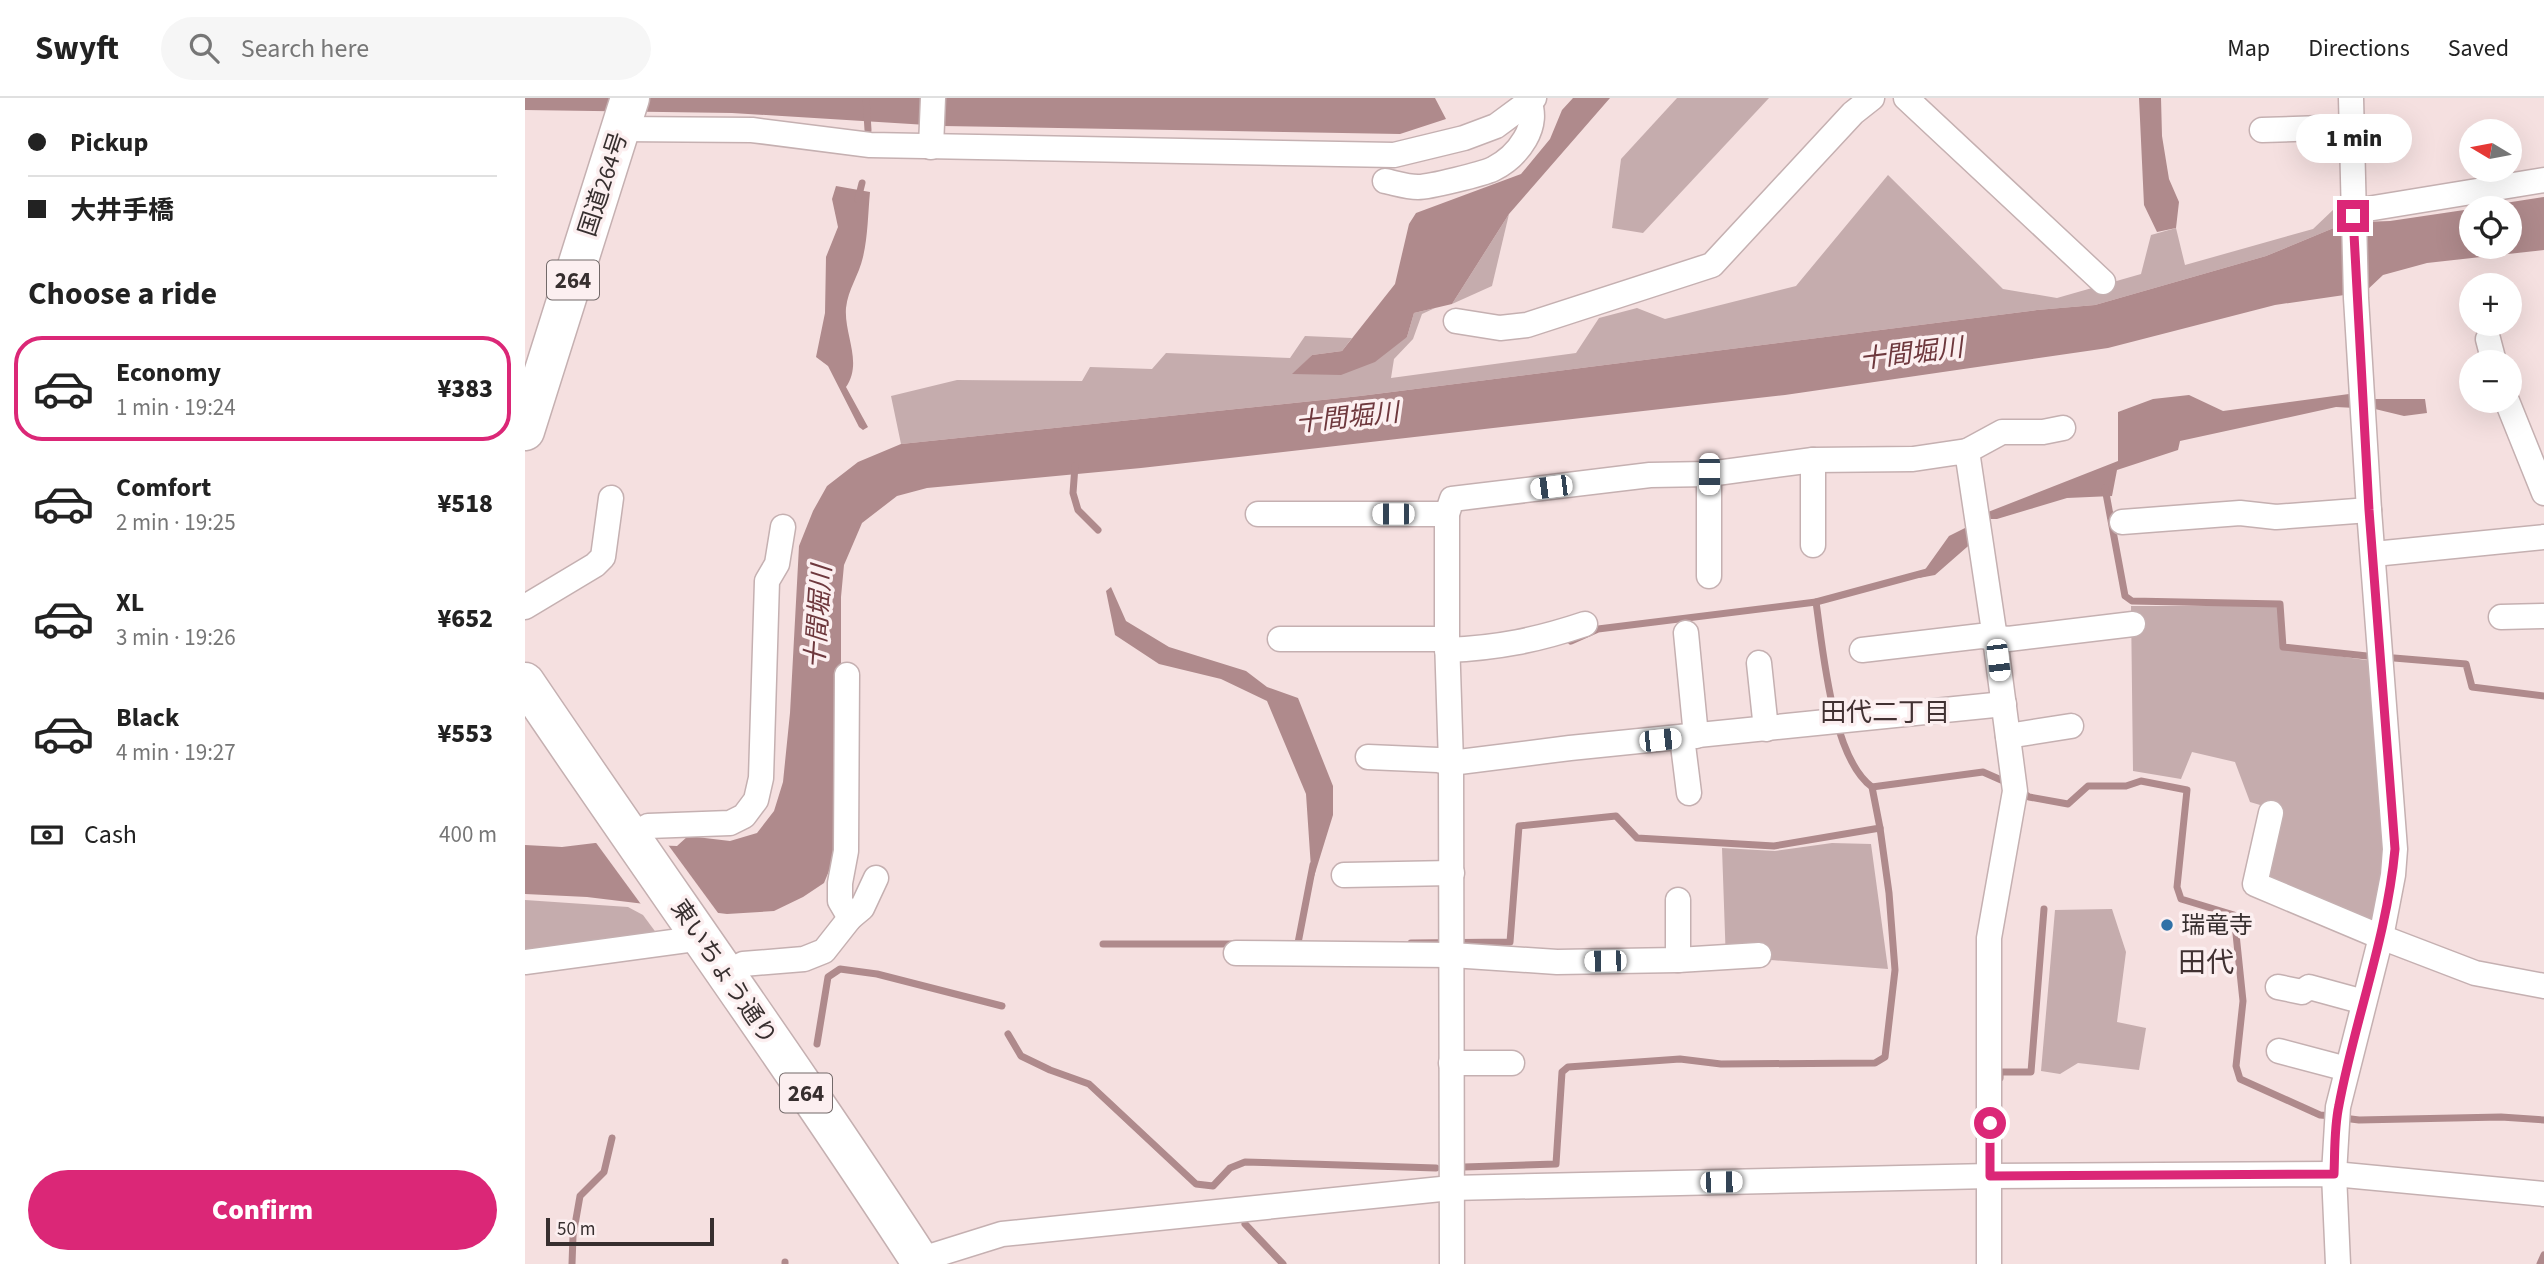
<!DOCTYPE html>
<html lang="en">
<head>
<meta charset="utf-8">
<style>
	:root { --surface:#fff; --page:#f6f6f6; --text:#222; --muted:#767676; --line:#e0e0e0; --accent:#db2777 }
	body { margin:0; font-family:"Source Sans 3","Noto Sans JP",sans-serif; background:var(--page); color:var(--text); height:100vh; display:flex; flex-direction:column; font-size:26px; white-space:nowrap }
	* { box-sizing:border-box; margin:0 }
	p { font-size:23px; color:var(--muted) }
	.icon { flex:none; width:38px; height:38px; fill:none; stroke:currentColor; stroke-width:2; stroke-linecap:round; stroke-linejoin:round }
	.map { position:relative; flex:1; overflow:hidden }
	.details { display:flex; flex-direction:column; background:var(--surface); width:525px }
	.details>* { flex:none }
	.guide { display:grid; align-content:center; height:154px; padding:0 28px; background:var(--surface) }
	.needle { width:46px; rotate:280deg }
	.buttons { position:absolute; left:1934px; top:21px; display:grid; gap:14px }
	.buttons a { display:grid; place-items:center; width:63px; height:63px; border-radius:50%; background:var(--surface); box-shadow:0 7px 28px #0002; font-size:35px }
	.scale { position:absolute; left:21px; bottom:18px; width:168px; box-sizing:border-box; padding-left:7px; border:4px solid #372f2f; border-top:0; font-size:19px; line-height:24px; white-space:nowrap; color:#372f2f; -webkit-text-stroke:5px #fceff0; paint-order:stroke }
	.end { position:absolute; width:32px; height:32px; margin:-16px; border:9px solid #db2777; background:#fff; box-shadow:0 0 0 4px #fff }
	.from { border-radius:50% }
	.bubble { position:absolute; height:49px; border-radius:24px; background:var(--surface); box-shadow:0 7px 28px #0002; font-size:23px; font-weight:800; line-height:49px; text-align:center }
	.car { position:absolute; width:21px; height:42px; margin:-21px -10px; border-radius:9px; box-shadow:0 0 5px 2px #0007; background:linear-gradient(#fff 24%,#345 0 40%,#fff 0 76%,#345 0 86%,#fff 0) }
	.guide b { display:flex; align-items:center; gap:24px; height:66px; font-size:26px }
	.guide b+b { border-top:2px solid var(--line) }
	.guide i { width:18px; height:18px; background:var(--text) }
	ul { padding:0; list-style:none }
	li { display:flex; align-items:center; gap:21px; height:105px; margin:0 14px 10px; padding:0 14px; border:4px solid transparent; border-radius:28px }
	li div { flex:1 }
	li b { display:block; font-size:26px }
	li em { font-style:normal; font-weight:800 }
	li.on { border-color:var(--accent) }
	li>.icon { width:63px; height:63px; stroke-width:1.5 }
	h2 { padding:0 28px; font-size:32px; line-height:84px }
	.pay { display:flex; align-items:center; gap:18px; height:77px; padding:0 28px; font-size:26px }
	.pay p { margin-inline-start:auto }
	.button { display:flex; gap:14px; margin-top:auto; padding:14px 28px }
	.button a { flex:1; height:80px; border-radius:42px; background:var(--accent); color:#fff; font-size:28px; font-weight:800; line-height:80px; text-align:center }
	header { display:flex; align-items:center; gap:42px; box-sizing:border-box; height:98px; padding:0 35px; background:var(--surface); border-bottom:2px solid var(--line) }
	header strong { font-size:33px }
	nav { display:flex; gap:38px; margin-inline-start:auto; font-size:24px }
	.search { width:490px; height:63px; background:var(--page); display:flex; align-items:center; gap:18px; box-sizing:border-box; padding:0 24px; border-radius:38px; color:var(--muted); font-size:26px }
	main { display:flex; flex:1; min-height:0 }
	.map>svg:first-child { display:block }
	.green { fill:#c5acad }
	.water { fill:#af8a8c }
	.pier { fill:#f5e0e0 }
	.lines { fill:none; stroke-linecap:round; stroke-linejoin:round }
	.stream { stroke:#af8a8c; stroke-width:7 }
	.minor-casing { stroke:#c5b0b1; stroke-width:27 }
	.trunk-casing { stroke:#c5b0b1; stroke-width:41 }
	.minor { stroke:#fff; stroke-width:24 }
	.trunk { stroke:#fff; stroke-width:38 }
	.route { stroke:#db2777; stroke-width:9 }
	.poi-dot { fill:#3071a7; stroke:#fceff0; stroke-width:2.5 }
	.labels { text-anchor:middle; stroke-width:7; stroke-linejoin:round; paint-order:stroke }
	.shield { fill:#fceff0; stroke:#726969; stroke-width:2 }
	.shield-label { font-size:23px; font-weight:bold; fill:#372f2f }
	.street-label { font-size:24px; fill:#372f2f; stroke:#fceff0 }
	.poi-label { font-size:24px; fill:#372f2f; stroke:#fceff0; text-anchor:start }
	.water-label { font-size:26px; font-style:italic; fill:#6e383d; stroke:#fceff0 }
	.neighbourhood-label { font-size:26px; fill:#413132; stroke:#fceff0 }
	.quarter-label { font-size:28px; fill:#413132; stroke:#fceff0 }
</style>
</head>
<body>
<header>
<strong>Swyft</strong>
<div class="search"><svg class="icon" aria-label="search" viewBox="0 0 24 24"><circle cx="10" cy="10" r="6"/><path d="M15 15l6 6"/></svg>Search here</div>
<nav><a>Map</a><a>Directions</a><a>Saved</a></nav>
</header>
<main>
<section class="details">
<div class="guide">
<b><i class="from"></i>Pickup</b>
<b><i></i>大井手橋</b>
</div>
<h2>Choose a ride</h2>
<ul>
<li class="on"><svg class="icon" aria-label="car" viewBox="0 0 24 24"><path d="M5 17H2v-5l4-1 3-4h7l3 4 3 1v5h-3M9 17h6M6 11h13"/><circle cx="7" cy="17" r="2"/><circle cx="17" cy="17" r="2"/></svg><div><b>Economy</b><p>1 min · 19:24</p></div><em>¥383</em></li>
<li><svg class="icon" aria-label="car" viewBox="0 0 24 24"><path d="M5 17H2v-5l4-1 3-4h7l3 4 3 1v5h-3M9 17h6M6 11h13"/><circle cx="7" cy="17" r="2"/><circle cx="17" cy="17" r="2"/></svg><div><b>Comfort</b><p>2 min · 19:25</p></div><em>¥518</em></li>
<li><svg class="icon" aria-label="car" viewBox="0 0 24 24"><path d="M5 17H2v-5l4-1 3-4h7l3 4 3 1v5h-3M9 17h6M6 11h13"/><circle cx="7" cy="17" r="2"/><circle cx="17" cy="17" r="2"/></svg><div><b>XL</b><p>3 min · 19:26</p></div><em>¥652</em></li>
<li><svg class="icon" aria-label="car" viewBox="0 0 24 24"><path d="M5 17H2v-5l4-1 3-4h7l3 4 3 1v5h-3M9 17h6M6 11h13"/><circle cx="7" cy="17" r="2"/><circle cx="17" cy="17" r="2"/></svg><div><b>Black</b><p>4 min · 19:27</p></div><em>¥553</em></li>
</ul>
<div class="pay"><svg class="icon" aria-label="cash" viewBox="0 0 24 24"><path d="M3 7h18v10H3z"/><circle cx="12" cy="12" r="2"/></svg>Cash<p>400 m</p></div>
<div class="button"><a>Confirm</a></div>
</section>
<div class="map">
<svg width="2019" height="1166" viewBox="0 0 2019 1166">
	<rect width="100%" height="100%" fill="#f5e0e0"/>
	<!-- green -->
	<g class="green">
		<path d="M1152 0H1244L1118 135 1087 130 1096 61Z"/>
		<path d="M1363 77 1478 191 1532 200 1616 176 1626 137 1651 130 1660 167 1788 131 1809 111 1811 129 1741 158 1570 207 1512 212 835 298 376 346 366 298 432 282 557 283 565 269 627 271 641 255 765 260 780 238 827 240 817 253 787 257 768 276 882 239 889 215 910 210 897 216 888 241 869 261 866 280 1051 255 1074 220 1112 210 1140 221 1271 188Z"/>
		<path d="M984 116 967 188 927 206Z"/>
		<path d="M1606 508H1753L1756 550 1848 563 1862 760 1846 827 1739 779 1752 712 1725 704 1710 664 1667 654 1656 681 1608 673Z"/>
		<path d="M1307 745 1346 746 1363 871 1246 862 1201 865 1197 750 1250 753Z"/>
		<path d="M0 802 103 809 118 817 135 840 0 858Z"/>
		<path d="M1587 811 1601 854 1592 924 1621 930 1614 972 1553 965 1535 976 1516 973 1530 812Z"/>
	</g>
	<!-- water -->
	<g class="water">
		<path d="M0 0H910L921 21 875 36 418 28 207 15 0 12Z"/>
		<path d="M1048 0H1085L984 116 927 206 889 215 882 239 850 264 816 277 767 276 787 257 817 253 870 186 884 126 891 115 996 76 1025 41 1037 12Z"/>
		<path d="M1614 0H1636L1637 38 1644 81 1654 104 1651 130 1632 134 1619 107Z"/>
		<path d="M311 88 345 94C343 115 343 138 338 159 334 177 323 191 321 210 319 237 338 264 321 289L343 329 338 332 334 329 303 268 291 259 300 215 301 159 313 129 307 101Z"/>
		<path d="M2019 99V152L1902 165 1858 177 1840 194 1750 207 1583 250 1260 297 616 370 402 390 372 398 337 425 319 467 316 499V611L311 756 299 785 278 799 249 813 202 816 62 799 0 796V747L37 749 70 745 152 748 163 738 205 743 232 735 249 713 258 684 265 615 274 448 288 413 302 388 333 364 376 346 835 298 1512 212 1570 207 1741 158 1811 129 1838 124 1865 123 1946 111V149H1984V110H1948Z"/>
		<path d="M1824 296 1828 301H1900L1902 315 1879 318 1850 311 1811 309 1655 343 1653 352 1592 372 1587 398 1542 400 1472 421H1464L1450 442 1410 477 1394 480 1424 438 1460 420 1463 414 1593 363V314L1628 301 1664 297 1698 313Z"/>
		<path d="M586 489 601 523 644 549 721 573 742 589 773 600 808 688V717L787 785 781 696 742 603 696 581 634 566 590 537 581 493Z"/>
	</g>
	<!-- pier -->
	<path class="pier" d="M69 742 141 744 196 819 118 809Z"/>
	<g class="lines">
		<!-- stream -->
		<g class="stream">
			<path d="M341 0 343 32"/>
			<path d="M333 101 337 85"/>
			<path d="M550 368 548 395 553 412 573 432"/>
			<path d="M1580 390 1600 498 1607 503 1755 506 1758 549 1842 558"/>
			<path d="M1046 543 1073 531 1291 504"/>
			<path d="M1869 560 1941 566 1947 589 2019 598"/>
			<path d="M1347 689 1458 674 1483 685"/>
			<path d="M1496 693 1504 699 1543 706 1563 688H1601L1616 683 1662 692 1652 789 1656 801 1709 817 1718 903 1711 968 1715 981 1795 1017 1807 1018"/>
			<path d="M773 845 788 767"/>
			<path d="M886 845 985 844 994 728 1091 718 1112 740 1249 748 1355 730 1347 689C1307 660 1298 552 1291 504L1406 473"/>
			<path d="M578 846H710"/>
			<path d="M483 936 496 958 525 972 564 986 671 1086 688 1088 705 1070 720 1064 911 1070"/>
			<path d="M292 946 303 879 315 871 352 876 477 908"/>
			<path d="M1475 980V974H1506L1519 811"/>
			<path d="M1818 1020 1834 1022 1976 1019 2019 1022"/>
			<path d="M939 1069 1031 1066 1037 974 1043 969 1155 961 1196 966 1350 965 1360 959 1370 872 1364 795 1355 730"/>
			<path d="M720 1126 758 1166"/>
			<path d="M47 1166 48 1138 55 1098 79 1074 87 1040"/>
			<path d="M260 1166V1164"/>
			<path d="M2015 1166 2019 1157"/>
		</g>
		<!-- minor casing -->
		<g class="minor-casing">
			<g id="minor">
				<path d="M1381 0 1578 184"/>
				<path d="M95 31 227 32 345 47 869 57 939 40 971 28 1009 0"/>
				<path d="M1737 32 1827 29"/>
				<path d="M406 49 408 0"/>
				<path d="M860 83C870 85 882 89 893 89 905 89 957 76 968 71 992 59 1018 27 1002 0"/>
				<path d="M1830 113 2019 82"/>
				<path d="M931 223 975 230 1002 227 1187 167 1328 15 1347 0"/>
				<path d="M1963 241 1969 264"/>
				<path d="M1982 303 2019 395"/>
				<path d="M1442 353 1477 334H1518L1538 330"/>
				<path d="M1184 376V478"/>
				<path d="M733 416H922"/>
				<path d="M1597 424 1715 415 1751 419 1844 412"/>
				<path d="M1288 447V362"/>
				<path d="M1849 456 2019 439"/>
				<path d="M0 509 70 467 78 459 86 400"/>
				<path d="M1976 519 2019 518"/>
				<path d="M1161 535 1171 638"/>
				<path d="M755 541H922"/>
				<path d="M922 552C973 550 1012 542 1060 526"/>
				<path d="M1337 552 1456 538 1483 541 1608 526"/>
				<path d="M1234 565 1241 631"/>
				<path d="M322 577 321 753 315 785V803L325 820"/>
				<path d="M1483 638 1546 628"/>
				<path d="M1157 639 1164 695"/>
				<path d="M843 659 913 662 926 665 1045 650 1479 606"/>
				<path d="M1746 715 1730 786 1856 839 1950 875 2019 888"/>
				<path d="M105 740 123 728 205 725 219 718 231 702 236 680 242 483 252 466 258 429"/>
				<path d="M819 777 927 775"/>
				<path d="M1153 802V862"/>
				<path d="M711 855 927 857 1032 864 1153 862 1234 857"/>
				<path d="M0 864 177 840"/>
				<path d="M201 875 218 866 279 861 299 853 325 820 337 810 351 780"/>
				<path d="M1753 889 1777 894 1784 889 1839 904"/>
				<path d="M1754 953 1822 971"/>
				<path d="M926 965H987"/>
				<path d="M394 1162 477 1136 926 1090 1465 1078 1809 1076 2019 1096"/>
				<path d="M927 1166 926 665 922 541V416L927 401 1125 377 1184 376 1288 362 1388 361 1442 353 1470 540 1490 693 1464 840V1166"/>
				<path d="M1813 1166 1809 1076 1813 1009 1856 839 1868 777 1870 751 1844 412 1831 200 1826 0"/>
			</g>
		</g>
		<!-- trunk casing -->
		<g class="trunk-casing">
			<g id="trunk">
				<path d="M0 333 105 0"/>
				<path d="M0 584C131 778 269 969 397 1166"/>
			</g>
		</g>
		<!-- minor -->
		<use href="#minor" class="minor"/>
		<!-- trunk -->
		<use href="#trunk" class="trunk"/>
	</g>
	<g class="lines">
		<!-- route -->
		<path class="route" d="M1465 1025V1078L1809 1076C1810 1053 1809 1030 1814 1007 1830 921 1862 839 1870 751L1844 412 1828 118"/>
	</g>
	<!-- markers -->
	<circle class="poi-dot" cx="1642" cy="827" r="7"/>
	<g class="labels">
		<!-- shield labels -->
		<g class="shield">
			<rect x="22" y="162.5" width="52" height="39" rx="5"/>
			<rect x="255" y="975.5" width="52" height="39" rx="5"/>
		</g>
		<g class="shield-label">
			<text x="48" y="190">264</text>
			<text x="281" y="1003">264</text>
		</g>
		<!-- street labels -->
		<g class="street-label">
			<text transform="translate(78 86) rotate(-72)" y="8">国道264号</text>
			<text transform="translate(199 874) rotate(56)" y="8">東いちょう通り</text>
		</g>
		<!-- poi labels -->
		<g class="poi-label">
			<text x="1656" y="835">瑞竜寺</text>
		</g>
		<!-- water labels -->
		<g class="water-label">
			<text transform="translate(1386 255) rotate(-7)" y="9">十間堀川</text>
			<text transform="translate(822 319) rotate(-6)" y="9">十間堀川</text>
			<text transform="translate(293 519) rotate(-86)" y="9">十間堀川</text>
		</g>
		<!-- neighbourhood labels -->
		<g class="neighbourhood-label">
			<text x="1360" y="623">田代二丁目</text>
		</g>
		<!-- quarter labels -->
		<g class="quarter-label">
			<text x="1681" y="874">田代</text>
		</g>
	</g>
</svg>
<div class="buttons">
<a><svg class="needle" viewBox="-14 -14 28 28"><path d="M0-13l5 13h-10z" fill="#e53935"/><path d="M0 13l5-13h-10z" fill="#767676"/></svg></a>
<a><svg class="icon" aria-label="locate" viewBox="0 0 24 24"><circle cx="12" cy="12" r="6"/><path d="M12 2v4M12 18v4M2 12h4M18 12h4"/></svg></a>
<a>+</a>
<a>−</a>
</div>
<div class="scale">50 m</div>
<i class="end from" style="left:1465px;top:1025px"></i>
<i class="end" style="left:1828px;top:118px"></i>
<div class="bubble" style="left:1771px;top:16px;width:116px">1 min</div>
<i class="car" style="left:1184px;top:376px;rotate:180deg"></i>
<i class="car" style="left:1026px;top:389px;rotate:263deg"></i>
<i class="car" style="left:868px;top:416px;rotate:270deg"></i>
<i class="car" style="left:1473px;top:562px;rotate:173deg"></i>
<i class="car" style="left:1135px;top:642px;rotate:84deg"></i>
<i class="car" style="left:1080px;top:863px;rotate:269deg"></i>
<i class="car" style="left:1196px;top:1084px;rotate:89deg"></i>
</div>
</main>
</body>
</html>
